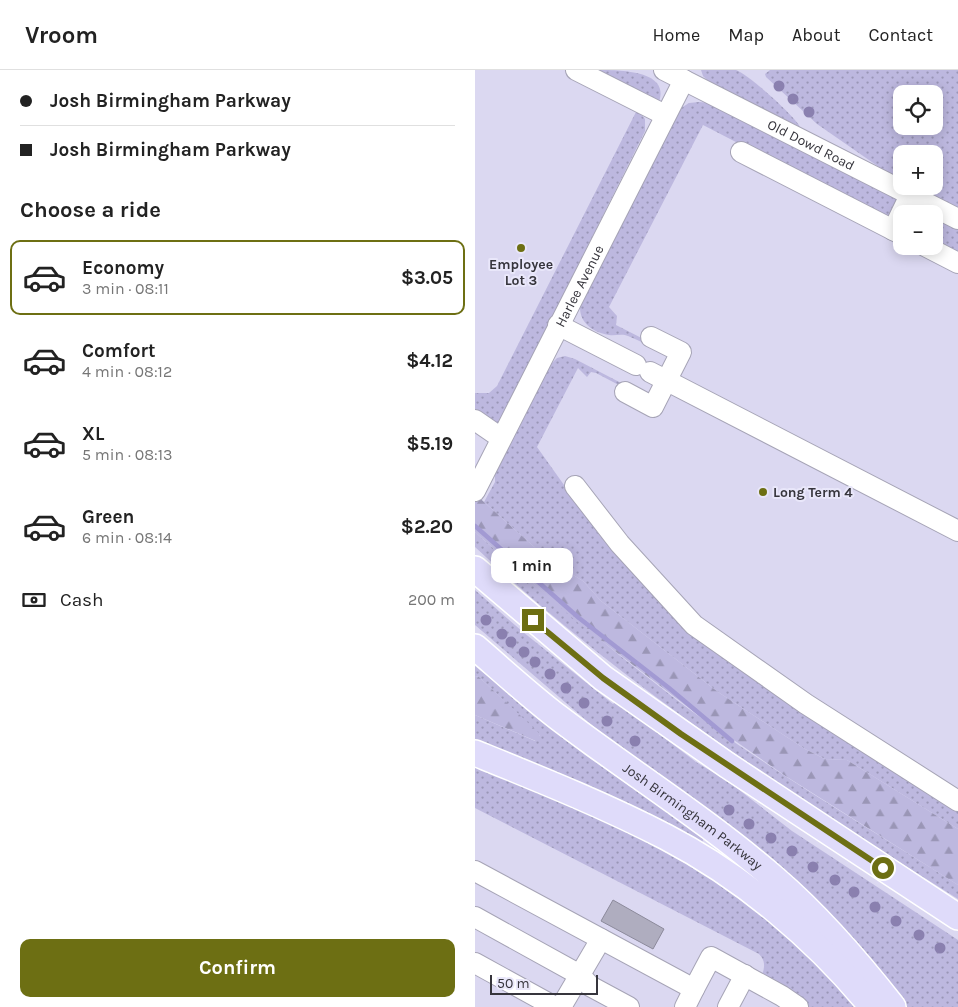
<!DOCTYPE html>
<html lang="en">
<head>
<meta charset="utf-8">
<style>
	:root { --surface:#fff; --page:#f6f6f6; --text:#222; --muted:#767676; --line:#e0e0e0; --accent:#6d6f13 }
	body { margin:0; font-family:Karla,sans-serif; background:var(--page); color:var(--text); height:100vh; display:flex; flex-direction:column; font-size:19px; white-space:nowrap }
	* { box-sizing:border-box; margin:0 }
	p { font-size:16px; color:var(--muted) }
	.icon { flex:none; width:28px; height:28px; fill:none; stroke:currentColor; stroke-width:2; stroke-linecap:round; stroke-linejoin:round }
	.map { position:relative; flex:1; overflow:hidden }
	.sheet { display:flex; flex-direction:column; background:var(--surface); width:475px }
	.sheet>* { flex:none }
	.banner { display:grid; align-content:center; height:110px; padding:0 20px; background:var(--surface) }
	.buttons { position:absolute; left:418px; top:15px; display:grid; gap:10px }
	.buttons a { display:grid; place-items:center; width:50px; height:50px; border-radius:10px; background:var(--surface); box-shadow:0 2px 12px #0003; font-size:25px }
	.scale { position:absolute; left:15px; bottom:12px; width:108px; box-sizing:border-box; padding-left:5px; border:2px solid #36353c; border-top:0; font-size:14px; line-height:18px; white-space:nowrap; color:#36353c; -webkit-text-stroke:4px #e9e7fa; paint-order:stroke }
	.end { position:absolute; width:22px; height:22px; margin:-11px; border:6px solid #6d6f13; background:#fff; box-shadow:0 0 0 2px #fff }
	.from { border-radius:50% }
	.bubble { position:absolute; height:35px; border-radius:10px; background:var(--surface); box-shadow:0 2px 12px #0003; font-size:16px; font-weight:700; line-height:35px; text-align:center }
	.banner b { display:flex; align-items:center; gap:18px; height:48px; font-size:19px }
	.banner b+b { border-top:1px solid var(--line) }
	.banner i { width:12px; height:12px; background:var(--text) }
	ul { padding:0; list-style:none }
	li { display:flex; align-items:center; gap:15px; height:75px; margin:0 10px 8px; padding:0 10px; border:2px solid transparent; border-radius:10px }
	li div { flex:1 }
	li b { display:block; font-size:19px }
	li em { font-style:normal; font-weight:700 }
	li.on { border-color:var(--accent) }
	li>.icon { width:45px; height:45px; stroke-width:1.5 }
	h2 { padding:0 20px; font-size:22px; line-height:60px }
	.pay { display:flex; align-items:center; gap:12px; height:55px; padding:0 20px; font-size:19px }
	.pay p { margin-inline-start:auto }
	.button { display:flex; gap:10px; margin-top:auto; padding:10px 20px }
	.button a { flex:1; height:58px; border-radius:10px; background:var(--accent); color:#fff; font-size:20px; font-weight:700; line-height:58px; text-align:center }
	header { display:flex; align-items:center; gap:30px; box-sizing:border-box; height:70px; padding:0 25px; background:var(--surface); border-bottom:1px solid var(--line) }
	header strong { font-size:24px }
	nav { display:flex; gap:28px; margin-inline-start:auto; font-size:18px }
	main { display:flex; flex:1; min-height:0 }
	.map>svg:first-child { display:block }
	.built { fill:#dbd8f1; fill-rule:evenodd }
	.grass { fill:url(#grass-dots); fill-rule:evenodd }
	.forest { fill:url(#forest-firs) }
	.lines { fill:none; stroke-linecap:round; stroke-linejoin:round }
	.stream { stroke:#a29ad3; stroke-width:4.5 }
	.building { fill:#afadbf; stroke:#8c8a9b }
	.minor-casing { stroke:#a6a4b6; stroke-width:22 }
	.major-casing { stroke:#fff; stroke-width:28 }
	.minor { stroke:#fff; stroke-width:20 }
	.major { stroke:#dfdbfa; stroke-width:25 }
	.tree { fill:#8a80af }
	.route { stroke:#6d6f13; stroke-width:6 }
	.poi-dot { fill:#6d6f13; stroke:#e9e7fa; stroke-width:2 }
	.labels { text-anchor:middle; stroke-width:4; stroke-linejoin:round; paint-order:stroke }
	.street-label { font-size:14px; fill:#36353c; stroke:#e9e7fa }
	.poi-label { font-size:14px; font-weight:bold; fill:#36353c; stroke:#e9e7fa }
</style>
</head>
<body>
<header>
<strong>Vroom</strong>
<nav><a>Home</a><a>Map</a><a>About</a><a>Contact</a></nav>
</header>
<main>
<section class="sheet">
<div class="banner">
<b><i class="from"></i>Josh Birmingham Parkway</b>
<b><i></i>Josh Birmingham Parkway</b>
</div>
<h2>Choose a ride</h2>
<ul>
<li class="on"><svg class="icon" aria-label="car" viewBox="0 0 24 24"><path d="M5 17H2v-5l4-1 3-4h7l3 4 3 1v5h-3M9 17h6M6 11h13"/><circle cx="7" cy="17" r="2"/><circle cx="17" cy="17" r="2"/></svg><div><b>Economy</b><p>3 min · 08:11</p></div><em>$3.05</em></li>
<li><svg class="icon" aria-label="car" viewBox="0 0 24 24"><path d="M5 17H2v-5l4-1 3-4h7l3 4 3 1v5h-3M9 17h6M6 11h13"/><circle cx="7" cy="17" r="2"/><circle cx="17" cy="17" r="2"/></svg><div><b>Comfort</b><p>4 min · 08:12</p></div><em>$4.12</em></li>
<li><svg class="icon" aria-label="car" viewBox="0 0 24 24"><path d="M5 17H2v-5l4-1 3-4h7l3 4 3 1v5h-3M9 17h6M6 11h13"/><circle cx="7" cy="17" r="2"/><circle cx="17" cy="17" r="2"/></svg><div><b>XL</b><p>5 min · 08:13</p></div><em>$5.19</em></li>
<li><svg class="icon" aria-label="car" viewBox="0 0 24 24"><path d="M5 17H2v-5l4-1 3-4h7l3 4 3 1v5h-3M9 17h6M6 11h13"/><circle cx="7" cy="17" r="2"/><circle cx="17" cy="17" r="2"/></svg><div><b>Green</b><p>6 min · 08:14</p></div><em>$2.20</em></li>
</ul>
<div class="pay"><svg class="icon" aria-label="cash" viewBox="0 0 24 24"><path d="M3 7h18v10H3z"/><circle cx="12" cy="12" r="2"/></svg>Cash<p>200 m</p></div>
<div class="button"><a>Confirm</a></div>
</section>
<div class="map">
<svg width="483" height="937" viewBox="0 0 483 937">
	<defs>
		<pattern id="grass-dots" width="8" height="8" patternUnits="userSpaceOnUse" patternTransform="scale(1.25)"><rect width="8" height="8" fill="#bdb8df"/><path d="M2 2h.1M6 6h.1" fill="none" stroke="#9a96b6" stroke-width="1.8" stroke-linecap="round"/></pattern>
		<pattern id="forest-firs" width="22" height="20" patternUnits="userSpaceOnUse" patternTransform="scale(1.25)"><rect width="22" height="20" fill="#bdb8df"/><path d="M5 1l3.5 6h-7zM16 11l3.5 6h-7z" fill="#9a96b6"/></pattern>
	</defs>
	<rect width="100%" height="100%" fill="#e9e7fa"/>
	<!-- built -->
	<path class="built" d="M0 0H483V937H0ZM426 24H459V56H426ZM426 84H459V116H426ZM426 144H459V176H426Z"/>
	<!-- grass -->
	<g class="grass">
		<path d="M120 0C145 0 195 0 184 32Z"/>
		<path d="M226 0C237 0 251 0 261 0 273 4 320 46 325 57L233 11 228 6Z"/>
		<path d="M295 0H483V139L437 116H459V84H426V111L417 106 342 54 291 7 290 4ZM426 24H459V56H426Z"/>
		<path d="M224 32 235 33 456 144H426V157L228 55 134 237 142 246 141 255 196 283 195 287C181 280 168 272 153 266 147 263 141 266 134 265 117 263 101 250 106 232L206 38 214 33Z"/>
		<path d="M162 40 170 49V61L25 352 21 355 0 347V323H14L22 316Z"/>
		<path d="M459 145 483 158V186L459 173Z"/>
		<path d="M90 286 100 289 175 328 174 331 121 303 116 302 112 307 103 298 62 377 126 467 215 562 483 740V759L372 690 350 689 330 679 243 622 126 531 108 511 74 490 9 432 20 412V401L74 296 82 288Z"/>
		<path d="M0 462C84 537 170 609 262 674 334 723 409 768 483 815V829C314 723 146 614 0 477Z"/>
		<path d="M0 520 48 562 138 634 141 631 221 692 254 712 317 761 483 870V937H431L406 903 0 555Z"/>
		<path d="M0 596 110 685 229 768 226 775 0 676V645L60 671 65 665 4 607 0 606Z"/>
		<path d="M0 694 204 783 278 833 386 937H317L282 916C287 905 294 894 284 884L0 738Z"/>
	</g>
	<!-- forest -->
	<g class="forest">
		<path d="M0 424 74 490 108 511 126 531 243 622 330 679 350 689 372 690 483 759V815L309 705 223 645 102 552 0 462Z"/>
		<path d="M0 606 4 607 65 664 64 668 61 671 0 645Z"/>
	</g>
	<g class="lines">
		<!-- stream -->
		<path class="stream" d="M0 456 104 548 194 618 257 671"/>
	</g>
	<!-- building -->
	<path class="building" d="M138 830 189 859 178 879 126 851Z"/>
	<g class="lines">
		<!-- minor casing -->
		<g class="minor-casing">
			<g id="minor">
				<path d="M101 0 190 45"/>
				<path id="s1" d="M189 0 483 149"/>
				<path d="M266 82 426 164"/>
				<path d="M418 160 435 125"/>
				<path d="M450 176 483 193"/>
				<path d="M83 255 161 295"/>
				<path d="M175 302 483 461"/>
				<path d="M150 322 178 337 206 282 176 267"/>
				<path d="M0 350 26 368"/>
				<path d="M100 416 145 474 219 555 331 634 483 731"/>
				<path id="s2" d="M0 421 209 10"/>
				<path d="M0 801 219 919 236 887 307 926 323 937"/>
				<path d="M0 847 105 905 115 916 154 937"/>
				<path d="M0 893 80 937"/>
				<path d="M86 937 126 869"/>
				<path d="M210 937 219 919"/>
				<path d="M253 937 270 905"/>
			</g>
		</g>
		<!-- major casing -->
		<g class="major-casing">
			<g id="major">
				<path d="M0 499 128 608 252 695 483 847"/>
				<path id="s3" d="M0 577C28 601 55 626 84 648 155 702 232 750 300 809 344 847 382 891 418 937"/>
				<path d="M0 683C64 709 129 735 191 767 268 807 342 869 397 937"/>
			</g>
		</g>
		<!-- minor -->
		<use href="#minor" class="minor"/>
		<!-- major -->
		<use href="#major" class="major"/>
	</g>
	<!-- trees -->
	<g class="tree">
		<circle cx="304" cy="16" r="5.5"/>
		<circle cx="318" cy="29" r="5.5"/>
		<circle cx="334" cy="42" r="5.5"/>
		<circle cx="11" cy="550" r="5.5"/>
		<circle cx="27" cy="564" r="5.5"/>
		<circle cx="36" cy="572" r="5.5"/>
		<circle cx="49" cy="582" r="5.5"/>
		<circle cx="60" cy="592" r="5.5"/>
		<circle cx="75" cy="604" r="5.5"/>
		<circle cx="91" cy="618" r="5.5"/>
		<circle cx="109" cy="633" r="5.5"/>
		<circle cx="132" cy="651" r="5.5"/>
		<circle cx="160" cy="671" r="5.5"/>
		<circle cx="254" cy="740" r="5.5"/>
		<circle cx="274" cy="754" r="5.5"/>
		<circle cx="296" cy="768" r="5.5"/>
		<circle cx="317" cy="781" r="5.5"/>
		<circle cx="338" cy="797" r="5.5"/>
		<circle cx="360" cy="810" r="5.5"/>
		<circle cx="379" cy="822" r="5.5"/>
		<circle cx="400" cy="837" r="5.5"/>
		<circle cx="421" cy="851" r="5.5"/>
		<circle cx="444" cy="865" r="5.5"/>
		<circle cx="465" cy="878" r="5.5"/>
	</g>
	<g class="lines">
		<!-- route -->
		<path class="route" d="M58 550 128 608 206 664 408 798"/>
	</g>
	<!-- markers -->
	<g class="poi-dot">
		<circle cx="46" cy="178" r="5"/>
		<circle cx="288" cy="422" r="5"/>
	</g>
	<g class="labels">
		<!-- street labels -->
		<g class="street-label">
			<text dy="5" stroke="none"><textPath href="#s1" startOffset="165">Old Dowd Road</textPath></text>
			<text dy="5" stroke="none"><textPath href="#s2" startOffset="230">Harlee Avenue</textPath></text>
			<text dy="5" stroke="none"><textPath href="#s3" startOffset="276">Josh Birmingham Parkway</textPath></text>
		</g>
		<!-- poi labels -->
		<g class="poi-label">
			<text x="46" y="199">Employee<tspan x="46" dy="16">Lot 3</tspan></text>
			<text x="298" y="427" text-anchor="start">Long Term 4</text>
		</g>
	</g>
</svg>
<div class="buttons">
<a><svg class="icon" aria-label="locate" viewBox="0 0 24 24"><circle cx="12" cy="12" r="6"/><path d="M12 2v4M12 18v4M2 12h4M18 12h4"/></svg></a>
<a>+</a>
<a>−</a>
</div>
<div class="scale">50 m</div>
<i class="end from" style="left:408px;top:798px"></i>
<i class="end" style="left:58px;top:550px"></i>
<div class="bubble" style="left:16px;top:478px;width:82px">1 min</div>
</div>
</main>
</body>
</html>
